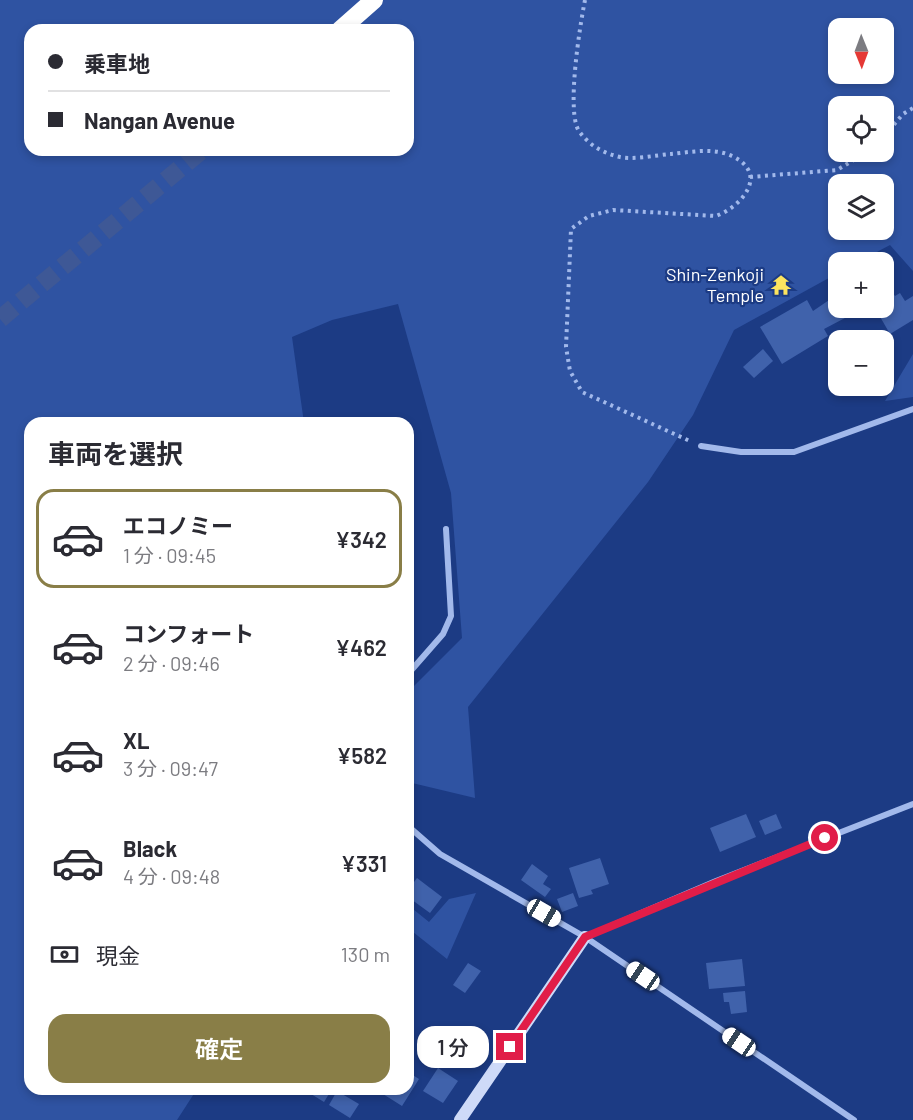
<!DOCTYPE html>
<html lang="ja">
<head>
<meta charset="utf-8">
<style>
	:root { --surface:#fff; --page:#f2f2f3; --text:#2b2b33; --muted:#7c7c81; --line:#e1e1e2; --accent:#897e47 }
	body { margin:0; font-family:Barlow,"Noto Sans JP",sans-serif; background:var(--page); color:var(--text); height:100vh; display:flex; flex-direction:column; font-size:22px; white-space:nowrap }
	* { box-sizing:border-box; margin:0 }
	p { font-size:20px; color:var(--muted) }
	.icon { flex:none; width:33px; height:33px; fill:none; stroke:currentColor; stroke-width:2; stroke-linecap:round; stroke-linejoin:round }
	.map { position:relative; flex:1; overflow:hidden }
	.panel { position:absolute; left:24px; top:417px; width:390px; height:678px; display:flex; flex-direction:column; background:var(--surface); border-radius:18px; box-shadow:0 3px 9px #0003 }
	.panel>* { flex:none }
	.banner { position:absolute; left:24px; top:24px; width:390px; height:132px; border-radius:18px; box-shadow:0 3px 9px #0003; display:grid; align-content:center; height:132px; padding:0 24px; background:var(--surface) }
	.needle { width:39px; rotate:179deg }
	.controls { position:absolute; left:828px; top:18px; display:grid; gap:12px }
	.controls a { display:grid; place-items:center; width:66px; height:66px; border-radius:12px; background:var(--surface); box-shadow:0 3px 9px #0003; font-size:30px }
	.end { position:absolute; width:27px; height:27px; margin:-14px; border:8px solid #e11d48; background:#fff; box-shadow:0 0 0 3px #fff }
	.from { border-radius:50% }
	.bubble { position:absolute; height:42px; border-radius:18px; background:var(--surface); box-shadow:0 3px 9px #0003; font-size:20px; font-weight:600; line-height:42px; text-align:center }
	.car { position:absolute; width:18px; height:36px; margin:-18px -9px; border-radius:8px; box-shadow:0 0 4px 2px #0007; background:linear-gradient(#fff 24%,#345 0 40%,#fff 0 76%,#345 0 86%,#fff 0) }
	.banner b { display:flex; align-items:center; gap:21px; height:57px; font-size:22px }
	.banner b+b { border-top:2px solid var(--line) }
	.banner i { width:15px; height:15px; background:var(--text) }
	ul { padding:0; list-style:none }
	li { display:flex; align-items:center; gap:18px; height:99px; margin:0 12px 9px; padding:0 12px; border:3px solid transparent; border-radius:18px }
	li div { flex:1 }
	li b { display:block; font-size:22px }
	li em { font-style:normal; font-weight:600 }
	li.current { border-color:var(--accent) }
	li>.icon { width:54px; height:54px; stroke-width:1.5 }
	h2 { padding:0 24px; font-size:27px; line-height:72px }
	.pay { display:flex; align-items:center; gap:15px; height:66px; padding:0 24px; font-size:22px }
	.pay p { margin-inline-start:auto }
	.action { display:flex; gap:12px; margin-top:auto; padding:12px 24px }
	.action a { flex:1; height:69px; border-radius:18px; background:var(--accent); color:#fff; font-size:24px; font-weight:600; line-height:69px; text-align:center }
	.map>svg:first-child { display:block }
	.green { fill:#2f53a2; fill-rule:evenodd }
	.building { fill:#4062ab }
	.lines { fill:none; stroke-linecap:round; stroke-linejoin:round }
	.highway-tunnel { stroke:#3e5896; stroke-width:18; stroke-dasharray:18 9; stroke-linecap:butt }
	.path { stroke:#a2b9eb; stroke-width:4; stroke-dasharray:3 4.5; stroke-linecap:butt }
	.street { stroke:#a2b9eb; stroke-width:6 }
	.secondary { stroke:#cedaf8; stroke-width:12 }
	.highway { stroke:#fff; stroke-width:18 }
	.route { stroke:#e11d48; stroke-width:8 }
	.labels { text-anchor:middle; stroke-width:4.5; stroke-linejoin:round; paint-order:stroke }
	.poi-label { font-size:18px; fill:#fff; stroke:#1c3b84; text-anchor:end }
</style>
</head>
<body>
<div class="map">
<svg width="913" height="1120" viewBox="0 0 913 1120">
	<rect width="100%" height="100%" fill="#1c3b84"/>
	<!-- green -->
	<g class="green">
		<path d="M0 0H913V271L890 245 858 262H838V273L734 330 693 415 648 482 468 707 475 798 408 782V692L462 638 451 493 398 304 332 320 292 337 304 423H30V1089H197L177 1120H0ZM838 28H884V74H838ZM30 30H408V150H30ZM838 106H884V152H838ZM838 184H884V230H838Z"/>
		<path d="M913 354V397L885 401Z"/>
		<path d="M476 893 447 959 408 928V905L429 922 449 899Z"/>
	</g>
	<!-- building -->
	<g class="building">
		<path d="M884 262 892 276 884 281Z"/>
		<path d="M890 289 895 296 900 293 905 301 913 296V320L890 334 875 308 871 310 869 308H884V293Z"/>
		<path d="M838 294V308H864L824 329 828 336 782 364 760 327 807 300 813 311Z"/>
		<path d="M763 349 773 361 754 378 743 367Z"/>
		<path d="M746 814 756 837 720 852 710 828Z"/>
		<path d="M776 814 782 828 765 835 759 821Z"/>
		<path d="M600 858 609 884 591 890 593 894 579 898 569 868Z"/>
		<path d="M532 864 548 876 543 884 551 889 545 897 521 880Z"/>
		<path d="M417 878 442 897 430 913 408 897V890Z"/>
		<path d="M573 893 578 906 562 912 557 899Z"/>
		<path d="M742 959 745 986 709 989 706 963Z"/>
		<path d="M468 963 481 971 465 993 453 985Z"/>
		<path d="M745 991 747 1012 731 1014 729 1002H724L723 993Z"/>
		<path d="M462 1030 480 1042 466 1062 449 1050Z"/>
		<path d="M438 1068 458 1081 443 1103 423 1091Z"/>
		<path d="M408 1072 419 1079 402 1106 375 1089H408Z"/>
		<path d="M303 1089H332L324 1102Z"/>
		<path d="M337 1091 359 1104 350 1118 329 1105Z"/>
	</g>
	<g class="lines">
		<!-- highway-tunnel -->
		<path class="highway-tunnel" d="M0 319 202 150"/>
		<!-- path -->
		<g class="path">
			<path d="M585 0C580 25 566 112 579 131 588 144 601 152 616 156 631 161 655 155 671 154 691 152 715 147 734 157 769 175 741 207 716 216L613 210 589 216 571 229 566 347 570 371 582 392 692 442"/>
			<path d="M884 136 903 114 913 108"/>
			<path d="M750 177 837 170 867 152"/>
		</g>
		<!-- street -->
		<g class="street">
			<path d="M701 446 741 452H794L913 409"/>
			<path d="M408 674 443 634 451 616 446 529"/>
			<path d="M408 826 440 854 585 937 854 1120"/>
			<path d="M585 937 716 881 913 804"/>
		</g>
		<!-- secondary -->
		<path class="secondary" d="M460 1120 585 937"/>
		<!-- highway -->
		<path class="highway" d="M340 30 374 0"/>
	</g>
	<g class="lines">
		<!-- route -->
		<path class="route" d="M510 1047 585 937 825 838"/>
	</g>
	<!-- icons -->
	<defs>
		<g id="temple-bare" transform="scale(1.62)"><path d="M0-6L5-2H3V0L6.5 2.5H4V6H1.5V3h-3V6H-4V2.5H-6.5L-3 0V-2H-5Z" fill="#fce45f" stroke="#1c3b84" stroke-width="2.5" paint-order="stroke"/></g>
	</defs>
	<g fill-rule="evenodd">
		<use href="#temple-bare" x="781" y="285"/>
	</g>
	<g class="labels">
		<!-- poi labels -->
		<g class="poi-label">
			<text x="764" y="281">Shin-Zenkoji<tspan x="764" dy="21">Temple</tspan></text>
		</g>
	</g>
</svg>
<div class="controls">
<a><svg class="needle" viewBox="-14 -14 28 28"><path d="M0-13l5 13h-10z" fill="#e53935"/><path d="M0 13l5-13h-10z" fill="#7c7c81"/></svg></a>
<a><svg class="icon" aria-label="locate" viewBox="0 0 24 24"><circle cx="12" cy="12" r="6"/><path d="M12 2v4M12 18v4M2 12h4M18 12h4"/></svg></a>
<a><svg class="icon" aria-label="layers" viewBox="0 0 24 24"><path d="M12 4l9 5-9 5-9-5zM3 14l9 5 9-5"/></svg></a>
<a>+</a>
<a>−</a>
</div>
<i class="end from" style="left:825px;top:838px"></i>
<i class="end" style="left:510px;top:1047px"></i>
<div class="bubble" style="left:417px;top:1026px;width:72px">1 分</div>
<i class="car" style="left:544px;top:913px;rotate:120deg"></i>
<i class="car" style="left:643px;top:976px;rotate:304deg"></i>
<i class="car" style="left:739px;top:1042px;rotate:304deg"></i>
<div class="banner">
<b><i class="from"></i>乗車地</b>
<b><i></i>Nangan Avenue</b>
</div>
<section class="panel">
<h2>車両を選択</h2>
<ul>
<li class="current"><svg class="icon" aria-label="car" viewBox="0 0 24 24"><path d="M5 17H2v-5l4-1 3-4h7l3 4 3 1v5h-3M9 17h6M6 11h13"/><circle cx="7" cy="17" r="2"/><circle cx="17" cy="17" r="2"/></svg><div><b>エコノミー</b><p>1 分 · 09:45</p></div><em>¥342</em></li>
<li><svg class="icon" aria-label="car" viewBox="0 0 24 24"><path d="M5 17H2v-5l4-1 3-4h7l3 4 3 1v5h-3M9 17h6M6 11h13"/><circle cx="7" cy="17" r="2"/><circle cx="17" cy="17" r="2"/></svg><div><b>コンフォート</b><p>2 分 · 09:46</p></div><em>¥462</em></li>
<li><svg class="icon" aria-label="car" viewBox="0 0 24 24"><path d="M5 17H2v-5l4-1 3-4h7l3 4 3 1v5h-3M9 17h6M6 11h13"/><circle cx="7" cy="17" r="2"/><circle cx="17" cy="17" r="2"/></svg><div><b>XL</b><p>3 分 · 09:47</p></div><em>¥582</em></li>
<li><svg class="icon" aria-label="car" viewBox="0 0 24 24"><path d="M5 17H2v-5l4-1 3-4h7l3 4 3 1v5h-3M9 17h6M6 11h13"/><circle cx="7" cy="17" r="2"/><circle cx="17" cy="17" r="2"/></svg><div><b>Black</b><p>4 分 · 09:48</p></div><em>¥331</em></li>
</ul>
<div class="pay"><svg class="icon" aria-label="cash" viewBox="0 0 24 24"><path d="M3 7h18v10H3z"/><circle cx="12" cy="12" r="2"/></svg>現金<p>130 m</p></div>
<div class="action"><a>確定</a></div>
</section>
</div>
</body>
</html>
